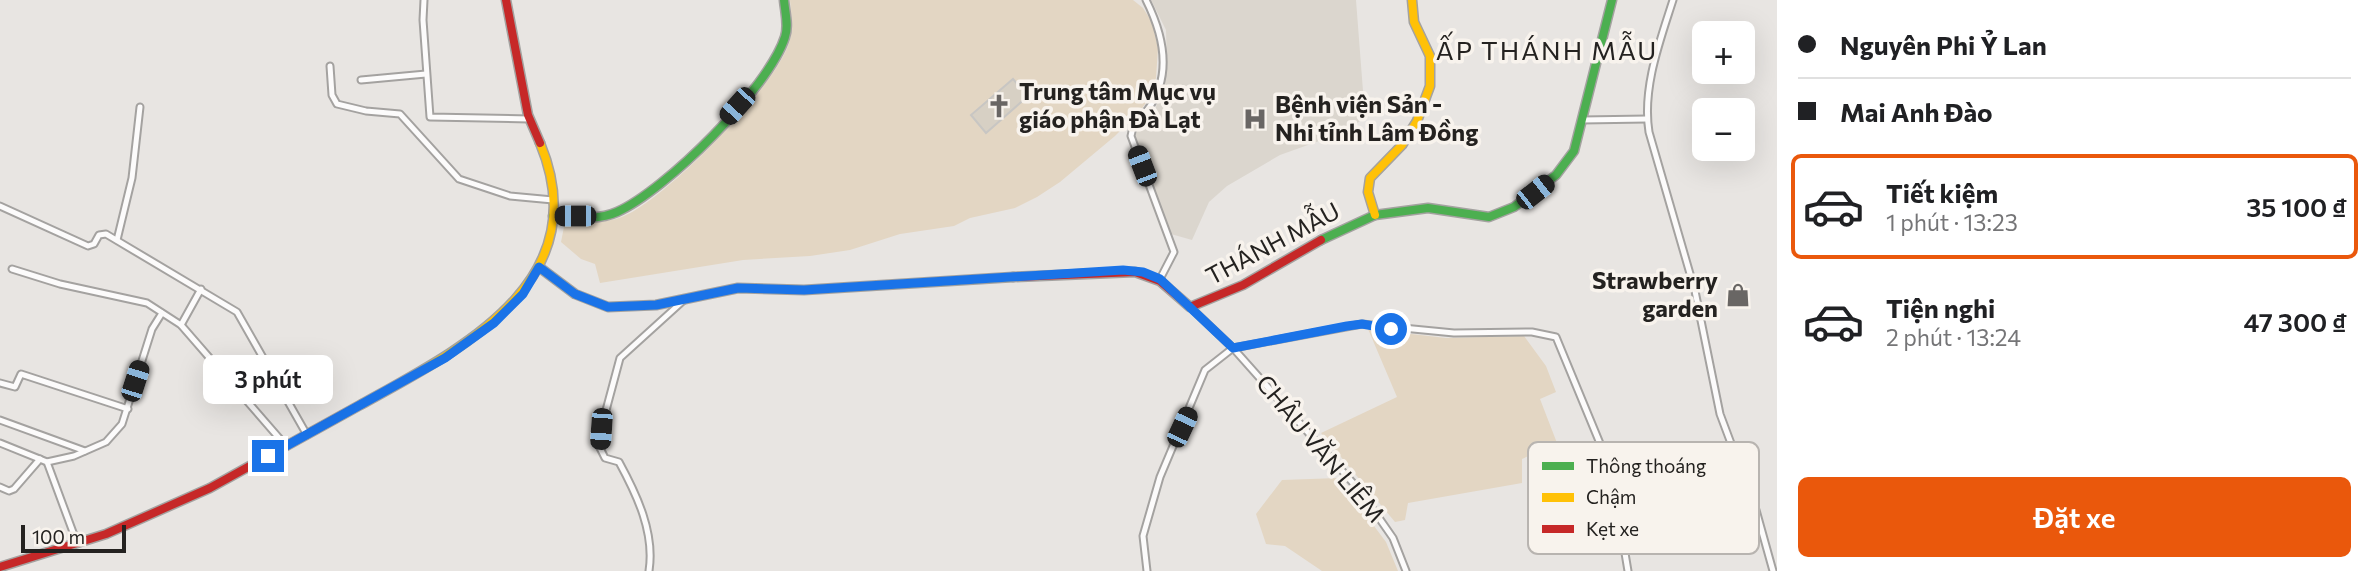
<!DOCTYPE html>
<html lang="vi">
<head>
<meta charset="utf-8">
<style>
	:root { --surface:#fff; --page:#f6f6f6; --text:#202124; --muted:#757577; --line:#e0e0e0; --accent:#ea580c }
	body { margin:0; font-family:Commissioner,sans-serif; background:var(--page); color:var(--text); height:100vh; display:flex; flex-direction:column; font-size:26px; white-space:nowrap }
	* { box-sizing:border-box; margin:0 }
	p { font-size:23px; color:var(--muted) }
	.icon { flex:none; width:38px; height:38px; fill:none; stroke:currentColor; stroke-width:2; stroke-linecap:round; stroke-linejoin:round }
	.map { position:relative; flex:1; overflow:hidden }
	.drawer { display:flex; flex-direction:column; background:var(--surface); width:595px }
	.drawer>* { flex:none }
	.top-card { display:grid; align-content:center; height:154px; padding:0 21px; background:var(--surface) }
	.buttons { position:absolute; left:1692px; top:21px; display:grid; gap:14px }
	.buttons a { display:grid; place-items:center; width:63px; height:63px; border-radius:10px; background:var(--surface); box-shadow:0 7px 28px #0002; font-size:35px }
	.scale { position:absolute; left:21px; bottom:18px; width:105px; box-sizing:border-box; padding-left:7px; border:4px solid #242220; border-top:0; font-size:19px; line-height:24px; white-space:nowrap; color:#242220; -webkit-text-stroke:5px #f8f3ed; paint-order:stroke }
	.end { position:absolute; width:32px; height:32px; margin:-16px; border:9px solid #1a73e8; background:#fff; box-shadow:0 0 0 4px #fff }
	.from { border-radius:50% }
	.bubble { position:absolute; height:49px; border-radius:10px; background:var(--surface); box-shadow:0 7px 28px #0002; font-size:23px; font-weight:600; line-height:49px; text-align:center }
	.car { position:absolute; width:21px; height:42px; margin:-21px -10px; border-radius:9px; box-shadow:0 0 5px 2px #0007; background:linear-gradient(#222 24%,#8ab4d8 0 40%,#222 0 76%,#8ab4d8 0 86%,#222 0) }
	.top-card b { display:flex; align-items:center; gap:24px; height:66px; font-size:26px }
	.top-card b+b { border-top:2px solid var(--line) }
	.top-card i { width:18px; height:18px; background:var(--text) }
	ul { padding:0; list-style:none }
	li { display:flex; align-items:center; gap:21px; height:105px; margin:0 14px 10px; padding:0 7px; border:4px solid transparent; border-radius:10px }
	li div { flex:1 }
	li b { display:block; font-size:26px }
	li em { font-style:normal; font-weight:600 }
	li.selected { border-color:var(--accent) }
	li>.icon { width:63px; height:63px; stroke-width:1.5 }
	.action { display:flex; gap:14px; margin-top:auto; padding:14px 21px }
	.action a { flex:1; height:80px; border-radius:10px; background:var(--accent); color:#fff; font-size:28px; font-weight:600; line-height:80px; text-align:center }
	main { display:flex; flex:1; min-height:0 }
	.map>svg:first-child { display:block }
	.built { fill:#dbd6ce }
	.green { fill:#e3d6c3 }
	.building { fill:#d7d0c4; stroke:#c8c6c3; stroke-width:2 }
	.lines { fill:none; stroke-linecap:round; stroke-linejoin:round }
	.street-casing { stroke:#a4a2a0; stroke-width:9 }
	.fast-casing { stroke:#a4a2a0; stroke-width:11 }
	.slow-casing { stroke:#a4a2a0; stroke-width:11 }
	.jam-casing { stroke:#a4a2a0; stroke-width:11 }
	.street { stroke:#fcfbfb; stroke-width:5 }
	.fast { stroke:#4caf50; stroke-width:8 }
	.slow { stroke:#ffc107; stroke-width:8 }
	.jam { stroke:#c62828; stroke-width:8 }
	.route { stroke:#1a73e8; stroke-width:9 }
	.labels { text-anchor:middle; stroke-width:7; stroke-linejoin:round; paint-order:stroke }
	.poi-label { font-size:24px; font-weight:bold; fill:#242220; stroke:#f8f3ed; text-anchor:start }
	.street-label { font-size:24px; fill:#242220; stroke:#f8f3ed }
	.neighbourhood-label { font-size:26px; letter-spacing:2px; fill:#242220; stroke:#f8f3ed }
	.key { fill:#f8f3ed; stroke:#b8b4b0; stroke-width:2 }
	.key-label { font-size:19px; fill:#242220 }
</style>
</head>
<body>
<main>
<div class="map">
<svg width="1777" height="571" viewBox="0 0 1777 571">
	<rect width="100%" height="100%" fill="#e8e5e2"/>
	<!-- built -->
	<path class="built" d="M1151 0H1356L1365 117 1347 131 1280 155 1227 186 1209 202 1192 240 1171 234 1135 136 1137 129 1156 107 1167 66 1166 30Z"/>
	<!-- green -->
	<g class="green">
		<path d="M790 0H1133L1143 8 1152 22 1158 48 1156 78 1148 100 1140 111 1115 136 1060 182 1037 197 1015 208 970 218 954 226 900 234 850 250 810 256 743 260 600 283 595 264 581 259 561 242 565 222C585 222 606 224 624 216 667 198 775 87 789 43 794 29 791 14 790 0Z"/>
		<path d="M1368 329 1446 338 1524 336 1546 366 1556 392 1540 399 1557 443 1522 459V483L1408 503 1405 520 1395 522 1321 433 1397 397Z"/>
		<path d="M1338 478 1386 542 1398 571H1322L1285 546 1266 544 1256 514 1282 480Z"/>
	</g>
	<!-- building -->
	<path class="building" d="M1013 79 1028 96 986 133 971 115Z"/>
	<g class="lines">
		<!-- street casing -->
		<g class="street-casing">
			<g id="street">
				<path d="M424 0 423 20 430 117 529 119"/>
				<path d="M1146 0C1163 34 1173 75 1148 109 1141 118 1132 125 1131 136L1174 252 1160 279"/>
				<path d="M1673 0C1660 41 1642 88 1649 132L1695 291 1720 414 1756 510 1773 571"/>
				<path d="M330 66 332 95 337 104 366 111 400 114 459 179 510 196 553 200"/>
				<path d="M361 80 426 74"/>
				<path d="M1582 120 1647 119"/>
				<path d="M0 206 88 246 94 244 99 235 106 234 237 312 307 435"/>
				<path d="M117 240 132 178 140 107"/>
				<path d="M12 269 60 284 147 303 181 325 286 446"/>
				<path d="M1190 307 1233 348 1361 492 1393 538 1406 571"/>
				<path d="M181 325 201 289"/>
				<path d="M0 383 15 387 21 374 128 409"/>
				<path d="M0 420 85 451"/>
				<path d="M0 443 47 462 74 456 106 442 122 424 152 329 162 313"/>
				<path d="M47 462 77 543"/>
				<path d="M0 487 9 491 14 489 40 459"/>
				<path d="M649 571C655 533 637 495 619 462L605 458 600 448 601 429 620 358 684 300"/>
				<path d="M1147 571 1143 536 1160 477 1205 370 1233 348 1362 324 1454 333 1532 332 1556 337 1611 470 1628 571"/>
			</g>
		</g>
		<!-- fast casing -->
		<g class="fast-casing">
			<g id="fast">
				<path d="M553 216C573 217 597 221 617 212 665 191 769 88 785 37 789 26 785 12 784 0"/>
				<path d="M1321 240 1375 215 1428 208 1489 217 1514 207 1556 175 1574 151 1612 0"/>
			</g>
		</g>
		<!-- slow casing -->
		<g class="slow-casing">
			<g id="slow">
				<path d="M1375 215 1368 192 1370 178 1402 145 1417 121 1430 86V56L1414 22 1412 0"/>
				<path d="M539 267 575 294 608 307 656 305 738 288 804 290 1013 277"/>
				<path d="M362 404C461 349 598 282 540 143"/>
			</g>
		</g>
		<!-- jam casing -->
		<g class="jam-casing">
			<g id="jam">
				<path d="M506 0 528 115 540 143"/>
				<path d="M1013 277 1135 272 1160 281 1190 307 1243 285 1321 240"/>
				<path d="M0 567 106 534 210 488 362 404"/>
			</g>
		</g>
		<!-- street -->
		<use href="#street" class="street"/>
		<!-- fast -->
		<use href="#fast" class="fast"/>
		<!-- slow -->
		<use href="#slow" class="slow"/>
		<!-- jam -->
		<use href="#jam" class="jam"/>
	</g>
	<g class="lines">
		<!-- route -->
		<path class="route" d="M268 456 445 358 494 323 523 294 539 267 575 294 608 307 656 305 738 288 804 290 1123 270 1143 272 1160 279 1233 348 1347 326 1362 324 1391 329"/>
	</g>
	<!-- icons -->
	<defs>
		<g id="church-bare" transform="scale(1.89)"><path d="M-1.2-6h2.4v3.5h3.3v2.4h-3.3V6h-2.4V-.1h-3.3v-2.4h3.3Z" fill="#696664" stroke="#f8f3ed" stroke-width="2.5" paint-order="stroke"/></g>
		<g id="hospital-bare" transform="scale(1.89)"><path d="M-5-5h3v3.5h4V-5h3V5h-3V1.5h-4V5h-3Z" fill="#696664" stroke="#f8f3ed" stroke-width="2.5" paint-order="stroke"/></g>
		<g id="shop-bare" transform="scale(1.89)"><path d="M-5-2.5h2.3a2.7 3.5 0 0 1 5.4 0H5L5.5 6h-11ZM-1.5-2.5h3a1.5 2.3 0 0 0-3 0Z" fill="#696664" stroke="#f8f3ed" stroke-width="2.5" paint-order="stroke"/></g>
	</defs>
	<g fill-rule="evenodd">
		<use href="#church-bare" x="999" y="106"/>
		<use href="#hospital-bare" x="1255" y="119"/>
		<use href="#shop-bare" x="1738" y="295"/>
	</g>
	<g class="labels">
		<!-- poi labels -->
		<g class="poi-label">
			<text x="1019" y="100">Trung tâm Mục vụ<tspan x="1019" dy="28">giáo phận Đà Lạt</tspan></text>
			<text x="1275" y="113">Bệnh viện Sản -<tspan x="1275" dy="28">Nhi tỉnh Lâm Đồng</tspan></text>
			<text x="1718" y="289" text-anchor="end">Strawberry<tspan x="1718" dy="28">garden</tspan></text>
		</g>
		<!-- street labels -->
		<g class="street-label">
			<text transform="translate(1273 244) rotate(-28)" y="8">THÁNH MẪU</text>
			<text transform="translate(1320 449) rotate(50)" y="8">CHÂU VĂN LIÊM</text>
		</g>
		<!-- neighbourhood labels -->
		<g class="neighbourhood-label">
			<text x="1547" y="60">ẤP THÁNH MẪU</text>
		</g>
	</g>
	<!-- legend -->
	<rect x="1528" y="442" width="231" height="112" rx="10" class="key"/>
	<rect x="1542" y="462" width="32" height="8" fill="#4caf50"/>
	<rect x="1542" y="493" width="32" height="9" fill="#ffc107"/>
	<rect x="1542" y="525" width="32" height="8" fill="#c62828"/>
	<g class="key-label">
		<text x="1586" y="473">Thông thoáng</text>
		<text x="1586" y="504">Chậm</text>
		<text x="1586" y="536">Kẹt xe</text>
	</g>
</svg>
<div class="buttons">
<a>+</a>
<a>−</a>
</div>
<div class="scale">100 m</div>
<i class="end from" style="left:1391px;top:329px"></i>
<i class="end" style="left:268px;top:456px"></i>
<div class="bubble" style="left:203px;top:355px;width:130px">3 phút</div>
<i class="car" style="left:737px;top:106px;rotate:222deg"></i>
<i class="car" style="left:1142px;top:166px;rotate:339deg"></i>
<i class="car" style="left:1535px;top:192px;rotate:52deg"></i>
<i class="car" style="left:575px;top:216px;rotate:270deg"></i>
<i class="car" style="left:135px;top:381px;rotate:18deg"></i>
<i class="car" style="left:1182px;top:427px;rotate:25deg"></i>
<i class="car" style="left:601px;top:429px;rotate:184deg"></i>
</div>
<section class="drawer">
<div class="top-card">
<b><i class="from"></i>Nguyên Phi Ỷ Lan</b>
<b><i></i>Mai Anh Đào</b>
</div>
<ul>
<li class="selected"><svg class="icon" aria-label="car" viewBox="0 0 24 24"><path d="M5 17H2v-5l4-1 3-4h7l3 4 3 1v5h-3M9 17h6M6 11h13"/><circle cx="7" cy="17" r="2"/><circle cx="17" cy="17" r="2"/></svg><div><b>Tiết kiệm</b><p>1 phút · 13:23</p></div><em>35 100 ₫</em></li>
<li><svg class="icon" aria-label="car" viewBox="0 0 24 24"><path d="M5 17H2v-5l4-1 3-4h7l3 4 3 1v5h-3M9 17h6M6 11h13"/><circle cx="7" cy="17" r="2"/><circle cx="17" cy="17" r="2"/></svg><div><b>Tiện nghi</b><p>2 phút · 13:24</p></div><em>47 300 ₫</em></li>
</ul>
<div class="action"><a>Đặt xe</a></div>
</section>
</main>
</body>
</html>
